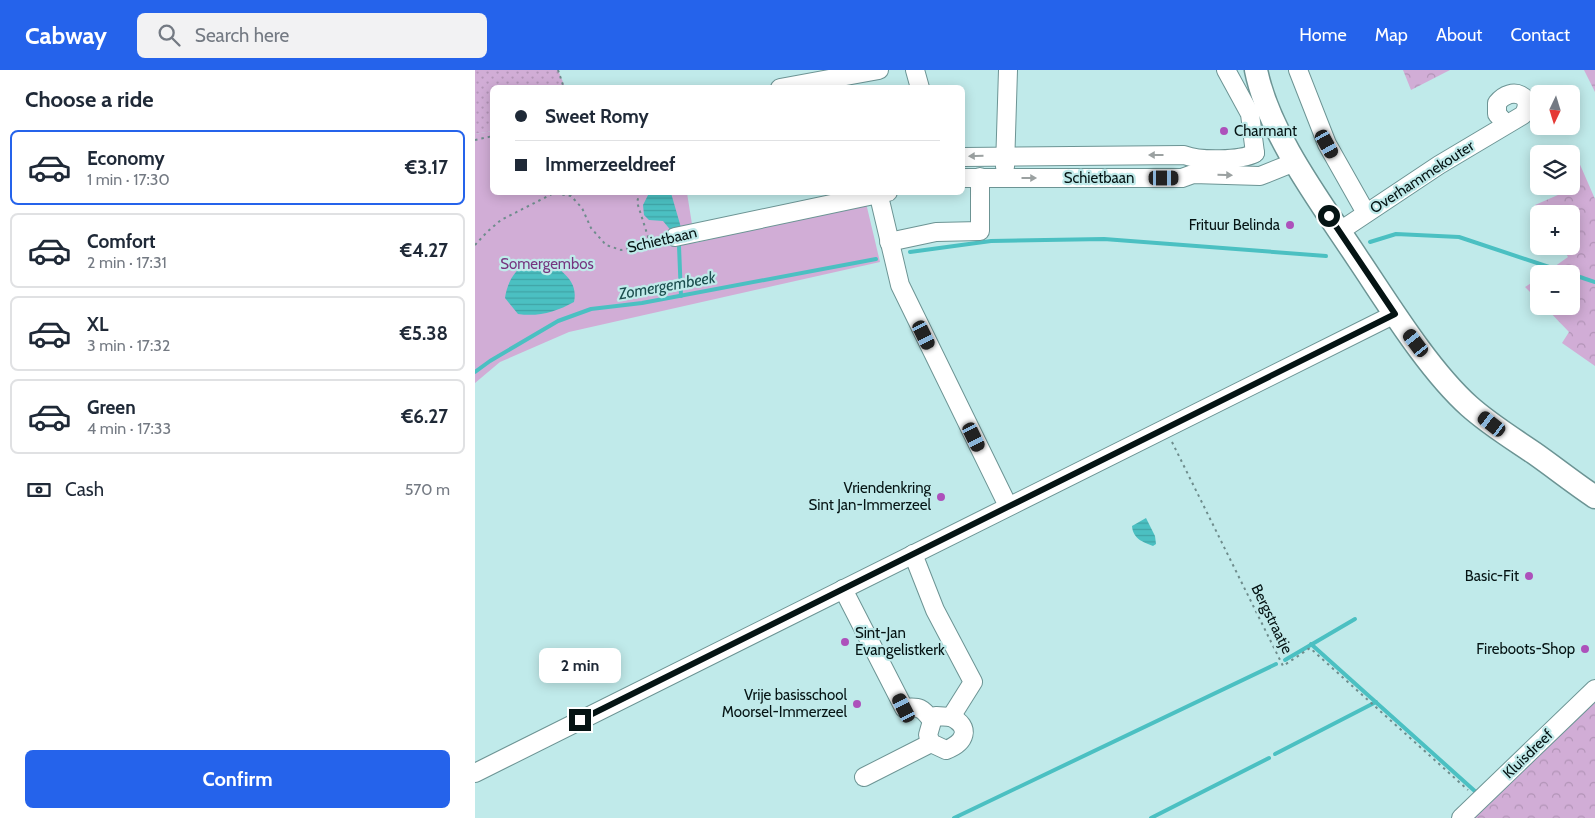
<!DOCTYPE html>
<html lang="en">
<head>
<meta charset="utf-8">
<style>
	:root { --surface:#fff; --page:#f2f2f3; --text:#1f2937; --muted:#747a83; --line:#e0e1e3; --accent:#2563eb }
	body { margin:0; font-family:Cabin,sans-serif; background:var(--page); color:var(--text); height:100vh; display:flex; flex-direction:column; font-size:19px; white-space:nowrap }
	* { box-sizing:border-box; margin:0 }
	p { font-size:16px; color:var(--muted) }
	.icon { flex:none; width:28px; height:28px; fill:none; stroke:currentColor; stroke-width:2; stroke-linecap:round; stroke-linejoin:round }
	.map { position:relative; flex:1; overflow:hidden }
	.panel { display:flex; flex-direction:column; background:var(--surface); width:475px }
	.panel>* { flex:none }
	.top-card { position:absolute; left:15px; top:15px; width:475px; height:110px; border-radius:8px; box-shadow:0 2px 12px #0003; display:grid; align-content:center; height:110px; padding:0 25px; background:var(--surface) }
	.needle { width:32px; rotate:184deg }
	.controls { position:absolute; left:1055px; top:15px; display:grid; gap:10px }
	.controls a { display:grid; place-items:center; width:50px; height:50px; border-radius:8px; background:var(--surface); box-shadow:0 2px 12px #0003; font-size:25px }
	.end { position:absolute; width:22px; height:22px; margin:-11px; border:6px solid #051414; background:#fff; box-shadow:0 0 0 2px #fff }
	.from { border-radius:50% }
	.bubble { position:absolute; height:35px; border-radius:8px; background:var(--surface); box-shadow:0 2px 12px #0003; font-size:16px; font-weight:800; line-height:35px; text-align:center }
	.car { position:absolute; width:15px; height:30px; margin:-15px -8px; border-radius:6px; box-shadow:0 0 4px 1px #0007; background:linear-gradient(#222 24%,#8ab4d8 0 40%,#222 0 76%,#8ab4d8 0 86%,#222 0) }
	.top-card b { display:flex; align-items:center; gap:18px; height:48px; font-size:19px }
	.top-card b+b { border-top:1px solid var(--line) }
	.top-card i { width:12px; height:12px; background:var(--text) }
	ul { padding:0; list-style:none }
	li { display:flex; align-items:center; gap:15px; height:75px; margin:0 10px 8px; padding:0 15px; border:2px solid var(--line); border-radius:8px }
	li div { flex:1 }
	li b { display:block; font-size:19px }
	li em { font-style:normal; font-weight:800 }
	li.current { border-color:var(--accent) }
	li>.icon { width:45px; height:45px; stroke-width:1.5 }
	h2 { padding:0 25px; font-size:22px; line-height:60px }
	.pay { display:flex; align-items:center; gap:12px; height:55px; padding:0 25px; font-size:19px }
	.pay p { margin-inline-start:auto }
	.button { display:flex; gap:10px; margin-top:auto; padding:10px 25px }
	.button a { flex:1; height:58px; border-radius:8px; background:var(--accent); color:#fff; font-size:20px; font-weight:800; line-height:58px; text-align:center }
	header { display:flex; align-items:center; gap:30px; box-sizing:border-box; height:70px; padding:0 25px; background:var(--accent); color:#fff }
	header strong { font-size:24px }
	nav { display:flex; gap:28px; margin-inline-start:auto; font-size:18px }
	.search { width:350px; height:45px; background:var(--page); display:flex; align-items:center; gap:12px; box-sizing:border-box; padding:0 18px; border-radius:8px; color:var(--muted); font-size:19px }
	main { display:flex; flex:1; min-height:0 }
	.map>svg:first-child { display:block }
	.grass { fill:url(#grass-dots) }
	.forest { fill:url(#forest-crowns) }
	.park { fill:#d1add6 }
	.water { fill:url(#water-rules) }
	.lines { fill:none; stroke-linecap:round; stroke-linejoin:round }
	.stream { stroke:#4bc0c2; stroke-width:4 }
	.minor-casing { stroke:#6c9494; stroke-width:20 }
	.major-casing { stroke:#6c9494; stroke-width:25 }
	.path { stroke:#6e8c8c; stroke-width:2; stroke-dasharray:2.5 4; stroke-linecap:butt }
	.minor { stroke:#fff; stroke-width:18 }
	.major { stroke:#fff; stroke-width:22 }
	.oneway { fill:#9ba1a1 }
	.route { stroke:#051414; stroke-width:6 }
	.poi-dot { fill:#ad51bb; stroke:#c0eaea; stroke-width:2 }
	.labels { text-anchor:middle; stroke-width:4.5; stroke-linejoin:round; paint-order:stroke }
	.poi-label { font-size:15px; fill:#051414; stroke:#c0eaea; text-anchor:end }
	.street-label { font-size:15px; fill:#051414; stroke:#c0eaea }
	.park-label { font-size:15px; fill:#763680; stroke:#c0eaea }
	.water-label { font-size:16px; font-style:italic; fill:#1b4e4e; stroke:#c0eaea }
</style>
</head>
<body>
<header>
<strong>Cabway</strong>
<div class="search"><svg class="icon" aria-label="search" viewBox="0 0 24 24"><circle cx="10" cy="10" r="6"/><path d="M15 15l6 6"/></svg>Search here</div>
<nav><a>Home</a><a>Map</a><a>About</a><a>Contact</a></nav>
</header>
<main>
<section class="panel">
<h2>Choose a ride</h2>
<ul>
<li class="current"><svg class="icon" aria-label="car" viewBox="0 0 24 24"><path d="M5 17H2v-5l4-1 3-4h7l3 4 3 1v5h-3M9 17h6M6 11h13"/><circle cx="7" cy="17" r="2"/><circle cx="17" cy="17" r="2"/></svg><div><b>Economy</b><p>1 min · 17:30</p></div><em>€3.17</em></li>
<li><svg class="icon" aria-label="car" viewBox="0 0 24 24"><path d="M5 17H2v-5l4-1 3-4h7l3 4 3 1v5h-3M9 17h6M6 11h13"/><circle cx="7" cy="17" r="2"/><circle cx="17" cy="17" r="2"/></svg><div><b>Comfort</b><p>2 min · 17:31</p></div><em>€4.27</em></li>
<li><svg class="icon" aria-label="car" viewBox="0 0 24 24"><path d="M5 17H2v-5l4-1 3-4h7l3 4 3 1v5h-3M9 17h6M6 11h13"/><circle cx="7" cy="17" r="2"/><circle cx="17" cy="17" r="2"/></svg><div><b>XL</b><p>3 min · 17:32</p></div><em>€5.38</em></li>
<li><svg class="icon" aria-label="car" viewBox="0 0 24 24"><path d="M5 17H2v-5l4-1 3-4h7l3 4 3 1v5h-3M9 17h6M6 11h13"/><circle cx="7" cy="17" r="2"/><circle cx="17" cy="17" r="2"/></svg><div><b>Green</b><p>4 min · 17:33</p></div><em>€6.27</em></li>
</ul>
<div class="pay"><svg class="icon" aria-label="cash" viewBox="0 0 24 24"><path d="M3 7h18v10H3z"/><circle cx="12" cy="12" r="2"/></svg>Cash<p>570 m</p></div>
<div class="button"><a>Confirm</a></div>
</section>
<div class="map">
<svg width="1120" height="748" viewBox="0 0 1120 748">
	<defs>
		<pattern id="grass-dots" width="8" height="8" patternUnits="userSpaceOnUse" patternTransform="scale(1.25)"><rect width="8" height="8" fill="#d1add6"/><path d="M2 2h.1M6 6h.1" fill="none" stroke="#b294b7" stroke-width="1.8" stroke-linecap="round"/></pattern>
		<pattern id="forest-crowns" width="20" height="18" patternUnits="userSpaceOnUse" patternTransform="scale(1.25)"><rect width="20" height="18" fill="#d1add6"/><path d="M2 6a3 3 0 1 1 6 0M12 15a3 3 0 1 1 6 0" fill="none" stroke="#b294b7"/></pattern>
		<pattern id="water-rules" width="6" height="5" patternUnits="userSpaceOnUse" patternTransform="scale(1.25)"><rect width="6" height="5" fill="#4bc0c2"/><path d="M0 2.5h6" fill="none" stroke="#40a4a6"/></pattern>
	</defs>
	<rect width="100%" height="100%" fill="#c0eaea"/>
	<!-- grass -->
	<path class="grass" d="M0 0H83L90 17 18 18 17 61 0 64Z"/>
	<!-- forest -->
	<g class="forest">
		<path d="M928 0H975L936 20Z"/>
		<path d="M1109 0H1120V22Z"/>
		<path d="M1103 90 1120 129V296L1087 273 1094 262 1069 236H1096V204H1069L1093 187 1086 176H1096V144H1066L1060 135 1092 121 1090 116H1096V92Z"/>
		<path d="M1064 208V231L1050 217Z"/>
		<path d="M1120 631V748H999L1011 736Z"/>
	</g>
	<!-- park -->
	<path class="park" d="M17 61 18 122 212 123 220 173 391 133 405 192 94 262 25 292 0 313V64Z"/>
	<!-- water -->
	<g class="water">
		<path d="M174 123H196L207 161 198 163 188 151 174 150 169 145 168 135Z"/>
		<path d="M54 192 68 202 78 194C91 205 103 213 99 232 81 242 63 247 43 244L30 228C32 213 40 198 54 192Z"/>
		<path d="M671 448 680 466 681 474 678 476C668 472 658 469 657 456Z"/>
	</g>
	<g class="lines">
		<!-- stream -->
		<g class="stream">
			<path d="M895 172 921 164 984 167 1095 204"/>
			<path d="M204 176 206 226"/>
			<path d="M435 182 516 171 629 169 851 186"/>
			<path d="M1096 204 1120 212"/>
			<path d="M0 302 15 291 83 251 116 239 167 233 401 189"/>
			<path d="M836 574 1002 723"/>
			<path d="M810 590 880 549"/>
			<path d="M800 684 901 632"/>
			<path d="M479 748 801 594"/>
			<path d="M676 748 794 688"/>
		</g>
		<!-- minor casing -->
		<g class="minor-casing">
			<g id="minor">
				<path d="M440 0 445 18"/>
				<path d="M751 0 775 44 780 83"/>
				<path d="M823 0 852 74 891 143"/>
				<path d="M305 18 404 0"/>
				<path d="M488 87 709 85C724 91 766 91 780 83"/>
				<path d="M530 97 533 0"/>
				<path d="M488 108H707L718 104 785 106 820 92"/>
				<path d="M403 122 425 215 533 436"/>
				<path d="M865 161 964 95 1048 45C1061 27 1037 14 1022 33V44L1031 54"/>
				<path d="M200 167 413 122"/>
				<path d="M414 172 461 162 505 161V107"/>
				<path d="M368 519 429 638C444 636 448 638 457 651L461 646 476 647 498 612 460 540 438 484"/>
				<path d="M457 651 453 665 456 673 471 680C490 673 497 657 476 647"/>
				<path d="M0 703 920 244"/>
				<path d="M389 707 456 673"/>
				<path d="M986 748 1120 619"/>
			</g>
		</g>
		<!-- major casing -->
		<g class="major-casing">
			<path id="major" d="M781 0C794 65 847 134 883 189 914 235 953 299 994 336 1014 354 1037 368 1059 383 1079 397 1099 413 1120 427"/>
		</g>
		<!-- path -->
		<g class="path">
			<path d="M83 0 89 18"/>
			<path d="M0 70 18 66"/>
			<path d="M165 122 162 132 175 173"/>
			<path d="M0 175 12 162 26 150 79 123 96 126 107 138 116 158 131 175 146 180 186 171"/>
			<path d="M697 372 808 596 835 578 993 720"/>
		</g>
		<!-- minor -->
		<use href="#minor" class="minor"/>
		<!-- major -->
		<use href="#major" class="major"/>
	</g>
	<!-- one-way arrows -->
	<defs><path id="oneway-solid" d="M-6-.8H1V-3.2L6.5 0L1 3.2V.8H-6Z" transform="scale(1.25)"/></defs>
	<g class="oneway">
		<use href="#oneway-solid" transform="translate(681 85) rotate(180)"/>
		<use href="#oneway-solid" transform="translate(501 86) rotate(178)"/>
		<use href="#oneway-solid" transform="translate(750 105) rotate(1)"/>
		<use href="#oneway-solid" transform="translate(554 108)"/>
	</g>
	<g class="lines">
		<!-- route -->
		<path class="route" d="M105 650 920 244 854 146"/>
	</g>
	<!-- markers -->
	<g class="poi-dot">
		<circle cx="749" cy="61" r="5"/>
		<circle cx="815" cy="155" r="5"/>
		<circle cx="466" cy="427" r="5"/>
		<circle cx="1054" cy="506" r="5"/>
		<circle cx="370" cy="572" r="5"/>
		<circle cx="1110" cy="579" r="5"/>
		<circle cx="382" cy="634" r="5"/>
	</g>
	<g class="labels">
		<!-- poi labels -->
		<g class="poi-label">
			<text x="759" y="66" text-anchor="start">Charmant</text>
			<text x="805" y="160">Frituur Belinda</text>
			<text x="456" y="423">Vriendenkring<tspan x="456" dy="17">Sint Jan-Immerzeel</tspan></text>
			<text x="1044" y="511">Basic-Fit</text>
			<text x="380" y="568" text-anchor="start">Sint-Jan<tspan x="380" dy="17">Evangelistkerk</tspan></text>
			<text x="1100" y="584">Fireboots-Shop</text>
			<text x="372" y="630">Vrije basisschool<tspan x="372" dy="17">Moorsel-Immerzeel</tspan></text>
		</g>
		<!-- street labels -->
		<g class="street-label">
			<text transform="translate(947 107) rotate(-33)" y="5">Overhammekouter</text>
			<text x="624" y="113">Schietbaan</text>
			<text transform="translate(187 170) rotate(-13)" y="5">Schietbaan</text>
			<text transform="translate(797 549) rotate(64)" y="5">Bergstraatje</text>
			<text transform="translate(1053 684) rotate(-44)" y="5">Kluisdreef</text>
		</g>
		<!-- park labels -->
		<g class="park-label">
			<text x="72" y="199">Somergembos</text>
		</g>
		<!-- water labels -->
		<g class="water-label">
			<text transform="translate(192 215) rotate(-10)" y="6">Zomergembeek</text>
		</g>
	</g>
</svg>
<div class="controls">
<a><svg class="needle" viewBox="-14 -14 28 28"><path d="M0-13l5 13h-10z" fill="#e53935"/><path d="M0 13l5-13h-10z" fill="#747a83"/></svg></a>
<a><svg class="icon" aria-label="layers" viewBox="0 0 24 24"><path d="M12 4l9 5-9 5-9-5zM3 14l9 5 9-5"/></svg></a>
<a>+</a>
<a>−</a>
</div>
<i class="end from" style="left:854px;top:146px"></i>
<i class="end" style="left:105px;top:650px"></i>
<div class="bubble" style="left:64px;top:578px;width:82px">2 min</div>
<i class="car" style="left:852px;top:74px;rotate:151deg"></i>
<i class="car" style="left:689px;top:108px;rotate:90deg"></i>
<i class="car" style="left:449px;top:265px;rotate:154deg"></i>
<i class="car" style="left:941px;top:273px;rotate:323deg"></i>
<i class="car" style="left:1017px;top:354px;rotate:308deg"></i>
<i class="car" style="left:499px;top:367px;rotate:154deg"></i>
<i class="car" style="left:429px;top:638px;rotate:333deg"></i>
<div class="top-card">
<b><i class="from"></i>Sweet Romy</b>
<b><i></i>Immerzeeldreef</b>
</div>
</div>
</main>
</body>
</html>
